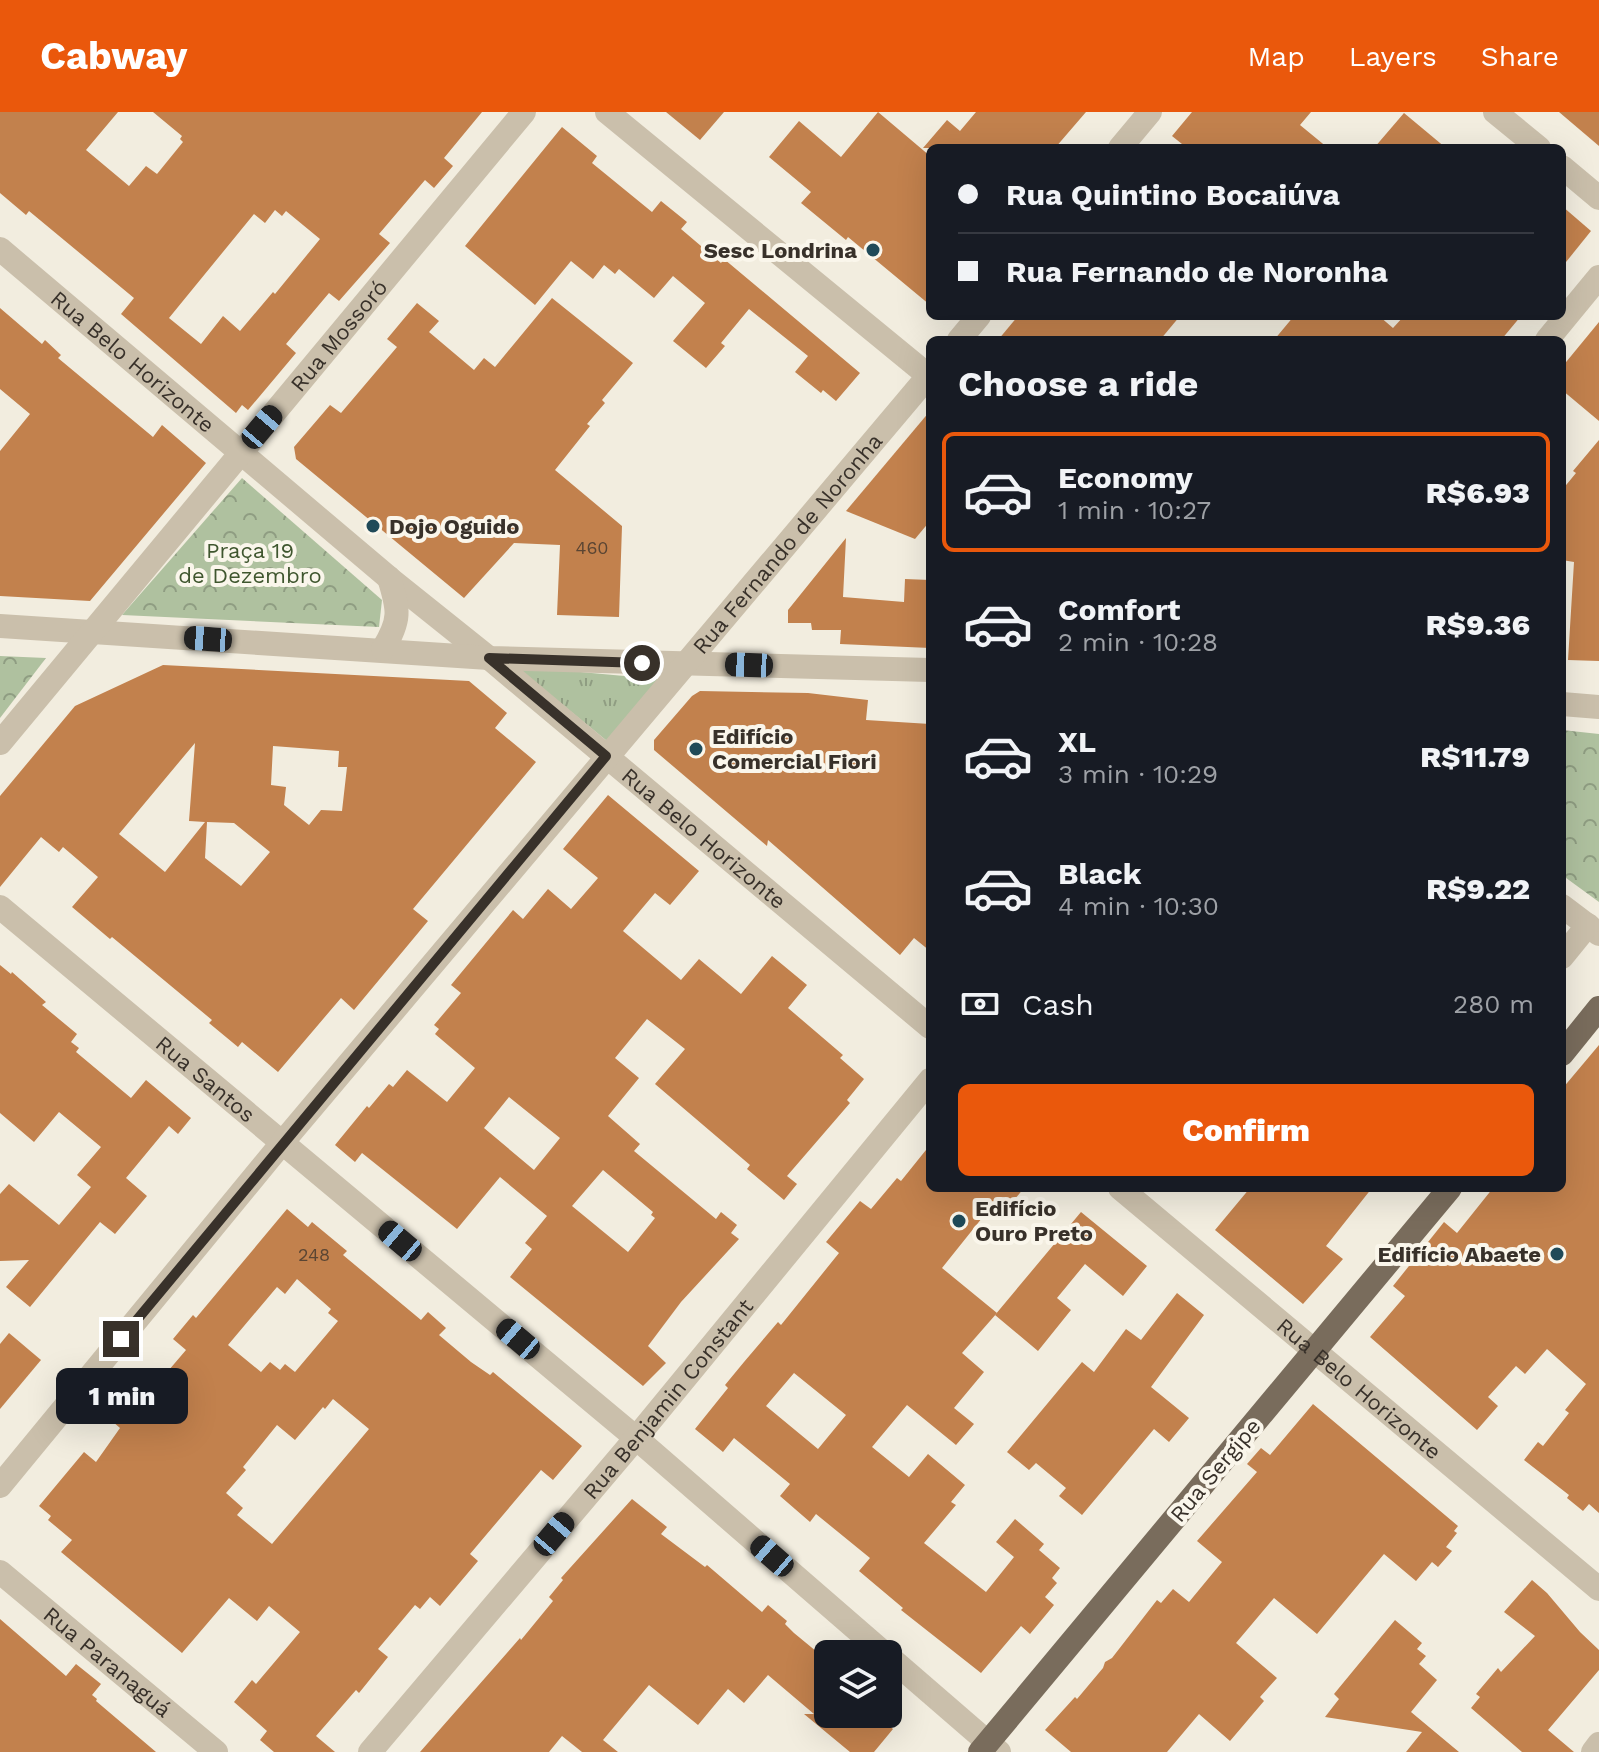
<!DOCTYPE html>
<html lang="en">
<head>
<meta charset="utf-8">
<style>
	:root { --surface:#171b24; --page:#242831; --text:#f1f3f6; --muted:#9ea1a6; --line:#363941; --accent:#ea580c }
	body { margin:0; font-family:"Work Sans",sans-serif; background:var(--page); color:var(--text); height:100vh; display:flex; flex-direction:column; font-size:30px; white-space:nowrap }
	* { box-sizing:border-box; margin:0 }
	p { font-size:26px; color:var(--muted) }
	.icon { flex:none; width:44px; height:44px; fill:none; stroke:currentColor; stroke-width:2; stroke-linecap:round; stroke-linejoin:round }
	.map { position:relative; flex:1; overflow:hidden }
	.drawer { position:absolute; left:926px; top:224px; width:640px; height:856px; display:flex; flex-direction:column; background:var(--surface); border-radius:12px; box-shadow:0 8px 32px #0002 }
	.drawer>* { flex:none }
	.top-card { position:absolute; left:926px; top:32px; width:640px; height:176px; border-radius:12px; box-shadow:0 8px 32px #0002; display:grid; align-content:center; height:176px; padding:0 32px; background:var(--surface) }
	.fabs { position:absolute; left:814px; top:1528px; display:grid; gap:16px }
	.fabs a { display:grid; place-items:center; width:88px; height:88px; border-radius:12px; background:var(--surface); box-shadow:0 8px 32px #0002; font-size:40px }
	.end { position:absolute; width:36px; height:36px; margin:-18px; border:10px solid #38312a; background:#fff; box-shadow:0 0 0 4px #fff }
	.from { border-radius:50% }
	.bubble { position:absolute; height:56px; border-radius:12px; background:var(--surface); box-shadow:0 8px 32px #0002; font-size:26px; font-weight:800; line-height:56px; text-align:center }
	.car { position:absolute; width:24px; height:48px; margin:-24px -12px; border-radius:10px; box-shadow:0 0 6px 2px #0007; background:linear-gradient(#222 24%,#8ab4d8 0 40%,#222 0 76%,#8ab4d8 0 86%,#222 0) }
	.top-card b { display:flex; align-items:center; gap:28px; height:76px; font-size:30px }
	.top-card b+b { border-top:2px solid var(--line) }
	.top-card i { width:20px; height:20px; background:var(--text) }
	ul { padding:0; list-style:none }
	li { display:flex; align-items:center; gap:24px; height:120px; margin:0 16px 12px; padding:0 16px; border:4px solid transparent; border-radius:12px }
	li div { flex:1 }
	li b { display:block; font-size:30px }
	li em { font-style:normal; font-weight:800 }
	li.on { border-color:var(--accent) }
	li>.icon { width:72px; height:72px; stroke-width:1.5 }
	h2 { padding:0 32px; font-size:36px; line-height:96px }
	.pay { display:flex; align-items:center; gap:20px; height:88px; padding:0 32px; font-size:30px }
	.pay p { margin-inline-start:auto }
	.cta { display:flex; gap:16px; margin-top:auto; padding:16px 32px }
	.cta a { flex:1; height:92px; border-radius:12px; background:var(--accent); color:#fff; font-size:32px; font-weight:800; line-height:92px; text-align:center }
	header { display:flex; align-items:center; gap:48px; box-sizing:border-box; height:112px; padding:0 40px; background:var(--accent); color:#fff }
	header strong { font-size:38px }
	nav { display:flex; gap:44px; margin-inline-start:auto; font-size:28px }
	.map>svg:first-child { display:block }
	.grass { fill:url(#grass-tufts) }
	.forest { fill:url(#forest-crowns) }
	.building { fill:#c2814d; fill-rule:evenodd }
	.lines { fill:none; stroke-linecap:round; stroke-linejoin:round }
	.minor { stroke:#cabfab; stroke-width:24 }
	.major { stroke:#796c5c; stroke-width:24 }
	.route { stroke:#38312a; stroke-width:10 }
	.poi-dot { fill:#204a58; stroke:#faf6eb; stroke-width:3 }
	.labels { text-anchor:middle; stroke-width:8; stroke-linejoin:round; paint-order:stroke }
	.number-label { font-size:18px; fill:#5a4533 }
	.poi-label { font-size:22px; font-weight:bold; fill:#38312a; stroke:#faf6eb; text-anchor:start }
	.street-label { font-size:22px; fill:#38312a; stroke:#faf6eb }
	.park-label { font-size:22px; fill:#3f562e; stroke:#faf6eb }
</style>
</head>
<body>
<header>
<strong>Cabway</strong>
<nav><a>Map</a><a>Layers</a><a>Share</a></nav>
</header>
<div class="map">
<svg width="1599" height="1640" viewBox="0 0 1599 1640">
	<defs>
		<pattern id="grass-tufts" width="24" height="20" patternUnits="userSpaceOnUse" patternTransform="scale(2)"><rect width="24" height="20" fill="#afc19f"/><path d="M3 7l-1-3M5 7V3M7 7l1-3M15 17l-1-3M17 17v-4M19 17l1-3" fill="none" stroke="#8f9d82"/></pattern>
		<pattern id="forest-crowns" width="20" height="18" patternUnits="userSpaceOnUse" patternTransform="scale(2)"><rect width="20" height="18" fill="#afc19f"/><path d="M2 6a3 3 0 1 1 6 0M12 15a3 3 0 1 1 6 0" fill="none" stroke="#8f9d82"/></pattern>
	</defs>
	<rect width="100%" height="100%" fill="#f2eddf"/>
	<!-- grass -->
	<path class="grass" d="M515 554 668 568 607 629Z"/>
	<!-- forest -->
	<g class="forest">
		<path d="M242 366 382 488 379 515 122 503Z"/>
		<path d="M0 544 46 546 0 606Z"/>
		<path d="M1562 618 1599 622V790L1562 763Z"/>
	</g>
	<!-- building -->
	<g class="building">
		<path d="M0 0H118L86 38 129 74 146 54 157 62 183 30 180 27 182 24 153 0H482L444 46 453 54 434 76 425 68 379 122 390 131 339 189 329 181 286 232 296 241 248 298 242 293 236 301 121 202 134 186 29 99 26 103 0 81ZM275 98 282 104 286 99 320 127 275 182 273 180 240 219 223 204 201 232 169 206 254 102 265 111Z"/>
		<path d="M666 0H724L700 28Z"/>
		<path d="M878 0 930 44V193L848 125 846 128 801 91 811 80 769 45 799 9 841 45Z"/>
		<path d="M976 0H1086L1055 36H923L947 8 960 19Z"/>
		<path d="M1192 0H1311L1300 13 1328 36H1187L1172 24Z"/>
		<path d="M1559 0H1599V34Z"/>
		<path d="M1404 1 1446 36H1374Z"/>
		<path d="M562 15 597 44 592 51 652 100 661 89 687 110 681 117 721 151 724 147 860 261 836 289 823 278 821 281 795 260 808 244 749 197 721 231 725 234 706 256 673 229 705 191 673 164 654 186 619 157 615 162 604 153 593 167 571 149 535 193 465 134Z"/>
		<path d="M1562 94 1591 119 1562 155Z"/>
		<path d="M552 186 633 251 602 288 605 291 587 312 590 314 555 358 622 414 619 505 557 503 560 433 514 431 464 486 296 347 294 335 330 293 341 301 397 235 387 227 417 191 439 209 429 220 474 258 484 246 495 255Z"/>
		<path d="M0 196 42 232 45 228 61 243 58 246 153 325 162 313 206 351 90 489 0 484V339L30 302 0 277Z"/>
		<path d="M1018 204H1180L1160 228H998Z"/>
		<path d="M1294 204H1379L1393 216 1404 204H1521L1501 228H1274Z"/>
		<path d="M1599 210V309L1562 278V255Z"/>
		<path d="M930 299V409L915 427 846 399Z"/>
		<path d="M1599 328V549L1568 548 1574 450 1562 448V378L1576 361 1573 359Z"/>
		<path d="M846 426 843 485 904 490 905 467 930 468V536L840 532 841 518H812L811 511H788V498Z"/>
		<path d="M163 553 469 569 507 601 495 616 536 650 413 797 428 809 354 898 341 886 278 960 242 930 238 935 209 911 212 908 112 825 110 827 72 795 98 765 63 735 59 740 41 725 0 775V684L75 594ZM195 631 189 709 205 710 165 760 119 722ZM273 634 339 639 338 655H347L342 699 321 698 309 713 284 693 286 675 271 673ZM207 710 234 711 270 740 241 774 205 746Z"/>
		<path d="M700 579 808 581 868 588 866 608 930 612V839L914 826 900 843 768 728 767 734 654 638V628L692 584Z"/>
		<path d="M608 683 699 759 670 793 655 781 623 819 681 868 699 847 741 882 772 844 807 873 788 896 843 943 840 946 864 967 847 988 850 991 787 1064 797 1072 784 1088 747 1057 750 1053 655 972 685 937 647 907 615 946 639 966 608 1004 640 1032 634 1039 716 1107 721 1100 737 1113 731 1121 739 1127 681 1190 648 1234 666 1251 643 1274 510 1165 532 1137 525 1131 547 1104 500 1065 457 1117 362 1041 355 1050 335 1033 367 994 369 996 389 972 393 975 407 958 447 990 475 956 435 922 439 917 434 913 461 881 451 873 513 798 523 807 548 777 571 797 598 766 563 737ZM509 985 560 1026 534 1058 484 1016ZM603 1058 653 1100 651 1103 655 1106 628 1140 572 1094Z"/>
		<path d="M0 853 11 862 12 860 46 890 42 893 77 922 71 930 79 936 76 940 131 986 146 968 191 1006 178 1022 169 1014 126 1066 147 1084 115 1122 100 1110 30 1195 6 1175 29 1148 0 1149V1082L9 1072 59 1113 91 1075 77 1063 101 1035 59 1000 34 1030 0 1001Z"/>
		<path d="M1599 933V1401L1589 1392 1583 1399 1567 1386 1569 1383 1524 1348 1538 1330 1543 1334 1569 1301 1565 1298 1586 1272 1547 1237 1525 1262 1516 1254 1488 1285 1498 1294 1477 1318 1370 1225 1405 1184 1393 1174 1444 1110 1457 1121 1493 1076H1562V977Z"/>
		<path d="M930 1033V1076H1024L1005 1099 994 1091 942 1156 997 1201 962 1241 984 1260 954 1296 974 1312 956 1333 907 1293 872 1335 909 1365 928 1342 965 1373 951 1390 956 1393 924 1431 986 1480 1014 1445 996 1430 1015 1407 1044 1432 1039 1438 1060 1456 1052 1466 1057 1471 1045 1485 1054 1493 1030 1522 1021 1514 981 1561 901 1498 903 1496 859 1459 870 1446 816 1402 810 1410 780 1384 790 1372 734 1326 723 1340 695 1317 728 1276 725 1273 744 1250 778 1210 781 1213 839 1141 826 1130 860 1089 871 1097 897 1066 901 1069ZM794 1261 846 1303 818 1337 766 1294Z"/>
		<path d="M1250 1076H1372L1326 1134 1343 1147 1303 1192 1215 1118Z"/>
		<path d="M287 1097 308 1115 312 1110 347 1139 343 1143 421 1208 428 1200 446 1216 439 1223 471 1250 490 1263 493 1260 582 1334 553 1368 541 1358 470 1442 478 1449 440 1494 430 1485 420 1497 415 1493 378 1537 388 1545 359 1581 356 1578 316 1624 335 1640H274L260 1628 267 1619 234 1590 252 1568 256 1572 300 1520 269 1494 257 1509 229 1486 182 1541 61 1440 72 1428 48 1408 51 1404 39 1394 84 1340 96 1350 120 1316 112 1309 143 1273 151 1279 186 1238 173 1227 193 1203 196 1206ZM297 1167 331 1197 328 1201 338 1209 295 1260 285 1252 280 1258 270 1250 261 1260 228 1233 277 1175 285 1182ZM333 1287 369 1317 272 1432 237 1403 243 1396 226 1381 246 1358 243 1355 277 1313 295 1328 323 1295 325 1297Z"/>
		<path d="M1081 1100 1147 1154 1123 1184 1085 1152 1057 1186 1071 1198 1038 1239 995 1203Z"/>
		<path d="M1177 1181 1204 1203 1151 1275 1189 1306 1169 1330 1154 1317 1082 1403 1059 1384 1066 1376 1036 1351 1029 1358 1007 1340 1082 1250 1094 1260 1126 1217 1141 1228Z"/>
		<path d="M9 1221 41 1248 0 1297V1232Z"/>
		<path d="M1313 1292 1458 1414 1454 1419 1457 1421 1446 1435 1452 1439 1438 1455 1432 1450 1416 1469 1384 1442 1317 1522 1274 1486 1236 1531 1277 1566 1260 1585 1264 1589 1230 1629 1199 1602 1167 1640H1071L1045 1618 1075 1585 1077 1587 1103 1556 1105 1550 1112 1546 1157 1488 1161 1491 1173 1477 1189 1490 1222 1450 1197 1429 1257 1360 1247 1352 1261 1336 1270 1343Z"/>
		<path d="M632 1387 667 1415 661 1422 705 1455 707 1453 762 1500 768 1493 787 1509 785 1512 794 1521 828 1549V1602H876L893 1617 874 1640H850L804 1602H814L768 1563 744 1591 728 1577 698 1613 649 1573 603 1628 618 1640H582L562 1624 549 1640H420L520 1526 521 1528 553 1489 549 1485 563 1468 561 1466Z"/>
		<path d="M1532 1468 1547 1481 1580 1520 1599 1538V1558L1548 1618 1574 1640H1522L1471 1596 1480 1585 1476 1582 1498 1556 1501 1560 1535 1524 1504 1500Z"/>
		<path d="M0 1507 66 1564 76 1552 101 1572 92 1583 97 1587 96 1589 156 1640H0Z"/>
		<path d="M1395 1508 1422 1531 1417 1537 1426 1544 1419 1552 1437 1568 1411 1600 1459 1640H1406L1422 1620 1325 1605 1339 1587 1334 1582Z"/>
	</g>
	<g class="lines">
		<!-- minor -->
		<g class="minor">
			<path d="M607 0 930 265"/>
			<path d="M1495 0 1539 36"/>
			<path d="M1120 36 1150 0"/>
			<path d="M1562 55 1599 86"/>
			<path id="s1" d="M0 137 389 466 489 546 930 915"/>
			<path d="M959 228 979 204"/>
			<path d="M1547 228 1599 165"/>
			<path d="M0 514 489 546 930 558"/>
			<path d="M383 537C401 508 399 498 389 466"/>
			<path d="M1562 592 1599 595"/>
			<path id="s2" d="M0 631 524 0"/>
			<path d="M1562 794 1599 822"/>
			<path id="s3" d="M0 795 636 1326 885 1542"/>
			<path d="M1562 845 1588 813"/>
			<path id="s4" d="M1120 1076 1599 1477"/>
			<path id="s5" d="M0 1374 282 1031 930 262"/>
			<path id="s6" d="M0 1460 216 1640"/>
			<path d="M888 1544 999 1640"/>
			<path id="s7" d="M370 1640 636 1326 930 968"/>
			<path d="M1593 1640 1599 1632"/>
		</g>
		<!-- major -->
		<g class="major">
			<path d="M1562 942 1599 896"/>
			<path d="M980 1640 1450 1076"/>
		</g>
	</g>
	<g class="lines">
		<!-- route -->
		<path class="route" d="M121 1227 606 644 489 546 642 551"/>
	</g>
	<!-- markers -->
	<g class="poi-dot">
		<circle cx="873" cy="138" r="8"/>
		<circle cx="373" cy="414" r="8"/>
		<circle cx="696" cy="637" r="8"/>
		<circle cx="959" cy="1109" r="8"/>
		<circle cx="1557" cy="1142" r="8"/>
	</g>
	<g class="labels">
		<!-- number labels -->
		<g class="number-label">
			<text x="592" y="442">460</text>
			<text x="314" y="1149">248</text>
		</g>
		<!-- poi labels -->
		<g class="poi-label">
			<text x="857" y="146" text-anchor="end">Sesc Londrina</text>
			<text x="389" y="422">Dojo Oguido</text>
			<text x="712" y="632">Edifício<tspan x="712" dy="25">Comercial Fiori</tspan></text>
			<text x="975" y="1104">Edifício<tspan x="975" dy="25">Ouro Preto</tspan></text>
			<text x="1541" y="1150" text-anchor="end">Edifício Abaete</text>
		</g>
		<!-- street labels -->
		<g class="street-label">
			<text dy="8" stroke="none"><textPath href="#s2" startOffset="530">Rua Mossoró</textPath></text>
			<text dy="8" stroke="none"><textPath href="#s1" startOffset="174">Rua Belo Horizonte</textPath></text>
			<text dy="8" stroke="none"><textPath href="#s5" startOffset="1228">Rua Fernando de Noronha</textPath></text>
			<text dy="8" stroke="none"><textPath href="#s1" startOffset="918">Rua Belo Horizonte</textPath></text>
			<text dy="8" stroke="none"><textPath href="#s3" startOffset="268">Rua Santos</textPath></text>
			<text dy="8" stroke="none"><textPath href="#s4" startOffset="312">Rua Belo Horizonte</textPath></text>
			<text dy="8" stroke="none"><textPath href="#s7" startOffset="462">Rua Benjamin Constant</textPath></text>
			<text transform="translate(1215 1358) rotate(-50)" y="8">Rua Sergipe</text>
			<text dy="8" stroke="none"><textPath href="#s6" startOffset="140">Rua Paranaguá</textPath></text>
		</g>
		<!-- park labels -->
		<g class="park-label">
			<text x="250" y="446">Praça 19<tspan x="250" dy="25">de Dezembro</tspan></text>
		</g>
	</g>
</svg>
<div class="fabs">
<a><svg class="icon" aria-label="layers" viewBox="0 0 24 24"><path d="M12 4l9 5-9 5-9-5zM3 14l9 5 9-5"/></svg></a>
</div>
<i class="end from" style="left:642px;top:551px"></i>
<i class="end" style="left:121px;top:1227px"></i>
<div class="bubble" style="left:56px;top:1256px;width:132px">1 min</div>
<i class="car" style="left:262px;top:315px;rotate:40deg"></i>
<i class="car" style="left:208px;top:527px;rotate:274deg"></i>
<i class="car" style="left:749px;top:553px;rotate:272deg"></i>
<i class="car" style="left:400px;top:1129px;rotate:310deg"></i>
<i class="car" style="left:518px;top:1227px;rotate:310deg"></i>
<i class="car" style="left:554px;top:1422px;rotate:40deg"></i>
<i class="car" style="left:772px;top:1444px;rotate:311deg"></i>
<div class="top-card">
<b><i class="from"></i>Rua Quintino Bocaiúva</b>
<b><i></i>Rua Fernando de Noronha</b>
</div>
<section class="drawer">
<h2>Choose a ride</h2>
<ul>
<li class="on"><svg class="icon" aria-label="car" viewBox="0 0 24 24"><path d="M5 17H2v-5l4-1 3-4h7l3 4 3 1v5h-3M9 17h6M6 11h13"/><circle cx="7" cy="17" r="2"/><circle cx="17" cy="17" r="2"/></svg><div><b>Economy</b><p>1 min · 10:27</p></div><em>R$6.93</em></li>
<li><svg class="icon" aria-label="car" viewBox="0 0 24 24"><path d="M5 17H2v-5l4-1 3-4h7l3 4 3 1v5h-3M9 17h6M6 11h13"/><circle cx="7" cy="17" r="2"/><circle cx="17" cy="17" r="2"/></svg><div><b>Comfort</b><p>2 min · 10:28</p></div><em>R$9.36</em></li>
<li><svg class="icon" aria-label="car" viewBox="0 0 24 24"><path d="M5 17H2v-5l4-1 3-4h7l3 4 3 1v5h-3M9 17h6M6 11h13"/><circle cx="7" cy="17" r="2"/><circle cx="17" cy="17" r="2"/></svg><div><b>XL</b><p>3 min · 10:29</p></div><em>R$11.79</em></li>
<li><svg class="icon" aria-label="car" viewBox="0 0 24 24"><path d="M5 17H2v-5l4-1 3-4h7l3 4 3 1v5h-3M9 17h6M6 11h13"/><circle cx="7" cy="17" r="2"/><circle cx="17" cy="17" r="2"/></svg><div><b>Black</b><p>4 min · 10:30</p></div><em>R$9.22</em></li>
</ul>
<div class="pay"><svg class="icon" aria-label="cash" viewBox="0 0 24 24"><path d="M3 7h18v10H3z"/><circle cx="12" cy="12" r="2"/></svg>Cash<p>280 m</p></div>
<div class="cta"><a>Confirm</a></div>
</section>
</div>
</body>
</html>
